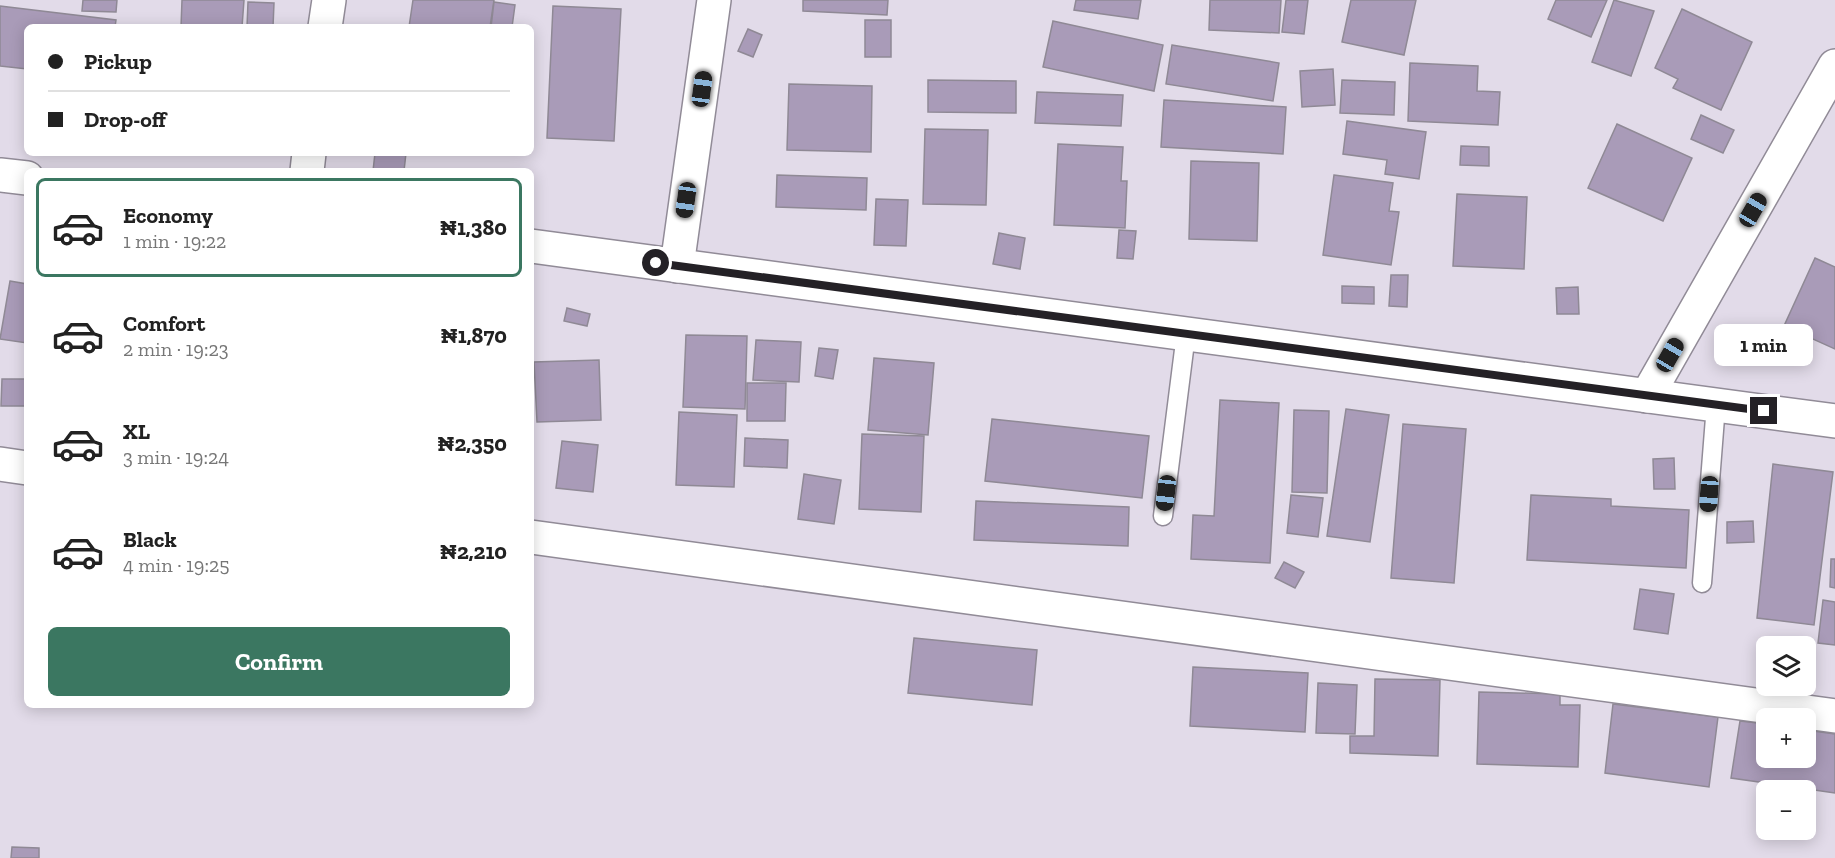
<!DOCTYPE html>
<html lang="en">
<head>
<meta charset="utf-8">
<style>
	:root { --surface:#fff; --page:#f6f6f6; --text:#222; --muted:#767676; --line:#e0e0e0; --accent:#3b7761 }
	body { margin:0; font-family:"Zilla Slab",serif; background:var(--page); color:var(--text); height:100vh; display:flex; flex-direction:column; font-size:22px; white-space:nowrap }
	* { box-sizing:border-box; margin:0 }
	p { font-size:20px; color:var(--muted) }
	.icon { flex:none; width:33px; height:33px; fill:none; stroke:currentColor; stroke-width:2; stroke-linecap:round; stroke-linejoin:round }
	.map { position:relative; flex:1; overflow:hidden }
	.panel { position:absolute; left:24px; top:168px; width:510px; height:540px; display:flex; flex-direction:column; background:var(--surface); border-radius:9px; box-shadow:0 3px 15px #0003 }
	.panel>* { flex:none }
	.guide { position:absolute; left:24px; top:24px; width:510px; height:132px; border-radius:9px; box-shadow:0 3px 15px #0003; display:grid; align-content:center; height:132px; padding:0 24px; background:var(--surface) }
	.fabs { position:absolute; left:1756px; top:636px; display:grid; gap:12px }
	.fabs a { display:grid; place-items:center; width:60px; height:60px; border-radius:9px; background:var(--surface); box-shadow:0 3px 15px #0003; font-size:30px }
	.end { position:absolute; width:27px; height:27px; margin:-14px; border:8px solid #242126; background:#fff; box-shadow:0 0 0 3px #fff }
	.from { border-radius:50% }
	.bubble { position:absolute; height:42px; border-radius:9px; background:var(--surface); box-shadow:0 3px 15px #0003; font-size:20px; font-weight:700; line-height:42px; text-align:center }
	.car { position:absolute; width:18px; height:36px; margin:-18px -9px; border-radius:8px; box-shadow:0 0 4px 2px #0007; background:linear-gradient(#222 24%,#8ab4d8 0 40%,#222 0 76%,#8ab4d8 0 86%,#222 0) }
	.guide b { display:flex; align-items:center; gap:21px; height:57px; font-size:22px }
	.guide b+b { border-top:2px solid var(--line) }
	.guide i { width:15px; height:15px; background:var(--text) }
	ul { padding:10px 0 0; list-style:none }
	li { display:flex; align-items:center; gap:18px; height:99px; margin:0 12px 9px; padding:0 12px; border:3px solid transparent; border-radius:9px }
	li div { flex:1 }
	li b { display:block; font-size:22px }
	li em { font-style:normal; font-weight:700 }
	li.current { border-color:var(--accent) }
	li>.icon { width:54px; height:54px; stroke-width:1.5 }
	.action { display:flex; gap:12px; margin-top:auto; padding:12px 24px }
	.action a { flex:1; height:69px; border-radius:9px; background:var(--accent); color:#fff; font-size:24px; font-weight:700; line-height:69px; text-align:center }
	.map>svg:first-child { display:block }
	.building { fill:#a99bb8; stroke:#8f8995; stroke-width:1.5 }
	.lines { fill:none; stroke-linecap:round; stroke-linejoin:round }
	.lane-casing { stroke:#918b97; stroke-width:21 }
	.street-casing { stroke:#918b97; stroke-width:36 }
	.lane { stroke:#fff; stroke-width:18 }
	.street { stroke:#fff; stroke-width:33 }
	.route { stroke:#242126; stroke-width:8 }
</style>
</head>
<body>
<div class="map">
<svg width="1835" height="858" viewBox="0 0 1835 858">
	<rect width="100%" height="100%" fill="#e2dbe9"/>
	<!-- building -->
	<g class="building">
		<path d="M83 0H117L116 12 82 11Z"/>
		<path d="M182 0H244L242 27H181Z"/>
		<path d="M413 0H494L490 27H409Z"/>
		<path d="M803 0H888L887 15 803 11Z"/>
		<path d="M1076 0H1141L1138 19 1074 10Z"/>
		<path d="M1210 0H1281L1279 33 1209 30Z"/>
		<path d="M1286 0H1308L1304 34 1282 32Z"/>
		<path d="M1351 0H1416L1404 55 1342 42Z"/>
		<path d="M1556 0H1607L1591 37 1548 19Z"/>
		<path d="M1614 0 1654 11 1631 76 1592 62Z"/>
		<path d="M248 2 274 3 273 27H247Z"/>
		<path d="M494 2 515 5 512 27H491Z"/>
		<path d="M0 6 116 20 115 27H27V69L0 66Z"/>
		<path d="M553 6 621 9 614 141 547 138Z"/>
		<path d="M1682 9 1752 42 1721 110 1673 88 1678 79 1655 68Z"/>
		<rect x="865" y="20" width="26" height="37"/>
		<path d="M1053 21 1163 45 1154 91 1043 67Z"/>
		<path d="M748 29 762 35 753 57 738 51Z"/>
		<path d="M1172 45 1279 63 1273 101 1166 84Z"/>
		<path d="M1410 63 1478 66 1477 91 1500 92 1498 125 1408 121Z"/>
		<path d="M1333 69 1335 105 1302 107 1300 71Z"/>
		<path d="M928 80 1016 81V113L928 112Z"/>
		<path d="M1342 80 1395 82 1394 115 1340 113Z"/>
		<path d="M789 84 872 86 871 152 787 150Z"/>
		<path d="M1037 92 1123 95 1121 126 1035 123Z"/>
		<path d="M1164 100 1286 107 1283 154 1161 147Z"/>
		<path d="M1701 115 1734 130 1723 153 1691 139Z"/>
		<path d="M1347 121 1426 132 1419 179 1385 174 1387 160 1343 154Z"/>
		<path d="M1617 124 1692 158 1663 221 1588 188Z"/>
		<path d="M925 129 988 130 986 205 923 204Z"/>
		<path d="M1058 144 1123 147 1121 181H1127L1125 228 1054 225Z"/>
		<path d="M1461 146 1489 147V166L1460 165Z"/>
		<path d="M375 153H406L404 171H373Z"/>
		<path d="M1191 161 1259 163 1257 241 1189 239Z"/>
		<path d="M777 175 867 178 866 210 776 207Z"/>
		<path d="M1334 175 1393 183 1389 211 1399 212 1391 265 1323 255Z"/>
		<path d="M1457 194 1527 197 1524 269 1453 266Z"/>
		<path d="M876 199 908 200 906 246 874 245Z"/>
		<path d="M1119 230 1136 231 1133 259 1117 258Z"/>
		<path d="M999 233 1025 238 1020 269 993 264Z"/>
		<path d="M1815 258 1835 267V349L1784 326Z"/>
		<path d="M1391 275H1408L1407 307 1389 306Z"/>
		<path d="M10 281 27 284V343L0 339Z"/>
		<path d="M1342 286 1374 287V304L1342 303Z"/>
		<path d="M1578 287 1579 314H1557L1556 288Z"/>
		<path d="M567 308 590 314 587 326 564 321Z"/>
		<path d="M686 335 747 336 745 409 683 407Z"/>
		<path d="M756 340 801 342 799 382 753 380Z"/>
		<path d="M819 348 838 350 833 379 815 376Z"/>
		<path d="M874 358 934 363 928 435 868 430Z"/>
		<path d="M599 360 601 420 537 422 534 362Z"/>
		<path d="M2 379H27V406H1Z"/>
		<path d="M747 383H786L785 421H747Z"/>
		<path d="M1220 400 1279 403 1270 563 1191 559 1193 515 1214 516Z"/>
		<path d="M1346 409 1389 415 1370 542 1327 536Z"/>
		<path d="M1294 410 1329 411 1327 493 1292 492Z"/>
		<path d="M679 412 737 415 734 487 676 485Z"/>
		<path d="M992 419 1149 436 1142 498 985 481Z"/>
		<path d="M1403 424 1466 429 1454 583 1391 578Z"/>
		<path d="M862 434 924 436 921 512 859 509Z"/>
		<path d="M745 438 788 440 787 468 744 466Z"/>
		<path d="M562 441 598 445 593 492 556 488Z"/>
		<path d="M1674 458 1675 489H1654L1653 459Z"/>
		<path d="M1773 464 1833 472 1814 625 1757 618Z"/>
		<path d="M804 474 841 480 834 524 798 519Z"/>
		<path d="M1291 495 1323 498 1318 537 1287 533Z"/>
		<path d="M1531 495 1611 499V506L1689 510 1686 568 1527 560Z"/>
		<path d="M976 501 1129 507 1128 546 974 540Z"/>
		<path d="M1753 521 1754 542 1727 543V522Z"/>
		<path d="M1831 559H1835V588L1830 587Z"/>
		<path d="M1284 562 1304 572 1295 588 1275 578Z"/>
		<path d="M1640 589 1674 594 1668 634 1634 629Z"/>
		<path d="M1823 600 1835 602V645L1818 643Z"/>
		<path d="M914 638 1037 650 1032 705 908 693Z"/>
		<path d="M1193 667 1308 673 1305 732 1190 726Z"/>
		<path d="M1375 679 1440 680 1438 756 1350 753V736H1374Z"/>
		<path d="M1318 683 1357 685 1355 734 1316 733Z"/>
		<path d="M1479 692 1560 694V705H1580L1578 767 1477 764Z"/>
		<path d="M1613 704 1718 717 1709 787 1605 773Z"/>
		<path d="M1740 721 1767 724V758H1806V730L1835 734V793L1731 778Z"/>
		<path d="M12 847 39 848V858H11Z"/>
	</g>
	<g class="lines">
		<!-- lane casing -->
		<g class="lane-casing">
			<g id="lane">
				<path d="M1163 516 1186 334"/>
				<path d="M1702 583 1716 405"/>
			</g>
		</g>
		<!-- street casing -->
		<g class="street-casing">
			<g id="street">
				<path d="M325 27 329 0"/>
				<path d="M307 171 309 153"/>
				<path d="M0 175 27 178"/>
				<path d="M531 246 1835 421"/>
				<path d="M677 266 714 0"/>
				<path d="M1647 396 1835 66"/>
				<path d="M0 464 27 468"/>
				<path d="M531 537 1835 716"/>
			</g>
		</g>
		<!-- lane -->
		<use href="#lane" class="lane"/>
		<!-- street -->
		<use href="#street" class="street"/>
	</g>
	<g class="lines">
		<!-- route -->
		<path class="route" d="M656 263 1764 411"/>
	</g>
</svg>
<div class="fabs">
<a><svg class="icon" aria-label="layers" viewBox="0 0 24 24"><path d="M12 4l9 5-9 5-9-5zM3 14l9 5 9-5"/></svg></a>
<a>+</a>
<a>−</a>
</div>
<i class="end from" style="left:656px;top:263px"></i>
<i class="end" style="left:1764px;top:411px"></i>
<div class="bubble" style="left:1714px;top:324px;width:99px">1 min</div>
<i class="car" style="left:702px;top:89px;rotate:8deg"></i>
<i class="car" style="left:686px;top:200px;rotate:188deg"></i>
<i class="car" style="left:1753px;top:210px;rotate:30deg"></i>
<i class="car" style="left:1670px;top:355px;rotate:30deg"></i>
<i class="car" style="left:1166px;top:493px;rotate:187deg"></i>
<i class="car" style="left:1709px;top:494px;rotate:184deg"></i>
<div class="guide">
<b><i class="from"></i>Pickup</b>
<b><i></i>Drop-off</b>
</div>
<section class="panel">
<ul>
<li class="current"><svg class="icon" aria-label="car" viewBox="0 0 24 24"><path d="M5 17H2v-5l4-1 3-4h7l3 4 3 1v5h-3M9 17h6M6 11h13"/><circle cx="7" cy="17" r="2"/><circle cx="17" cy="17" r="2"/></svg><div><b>Economy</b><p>1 min · 19:22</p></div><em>₦1,380</em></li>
<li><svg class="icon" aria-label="car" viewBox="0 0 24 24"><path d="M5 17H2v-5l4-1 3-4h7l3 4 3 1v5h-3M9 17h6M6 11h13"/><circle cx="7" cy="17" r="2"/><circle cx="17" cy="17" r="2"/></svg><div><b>Comfort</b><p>2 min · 19:23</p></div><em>₦1,870</em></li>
<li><svg class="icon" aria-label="car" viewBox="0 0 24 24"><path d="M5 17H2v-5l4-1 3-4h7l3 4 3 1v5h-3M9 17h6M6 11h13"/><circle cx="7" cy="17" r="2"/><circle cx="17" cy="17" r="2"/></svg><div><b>XL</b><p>3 min · 19:24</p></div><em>₦2,350</em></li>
<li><svg class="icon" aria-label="car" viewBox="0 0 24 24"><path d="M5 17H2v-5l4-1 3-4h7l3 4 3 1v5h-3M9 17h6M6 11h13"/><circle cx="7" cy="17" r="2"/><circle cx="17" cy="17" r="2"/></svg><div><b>Black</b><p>4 min · 19:25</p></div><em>₦2,210</em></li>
</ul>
<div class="action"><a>Confirm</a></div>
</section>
</div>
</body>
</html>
